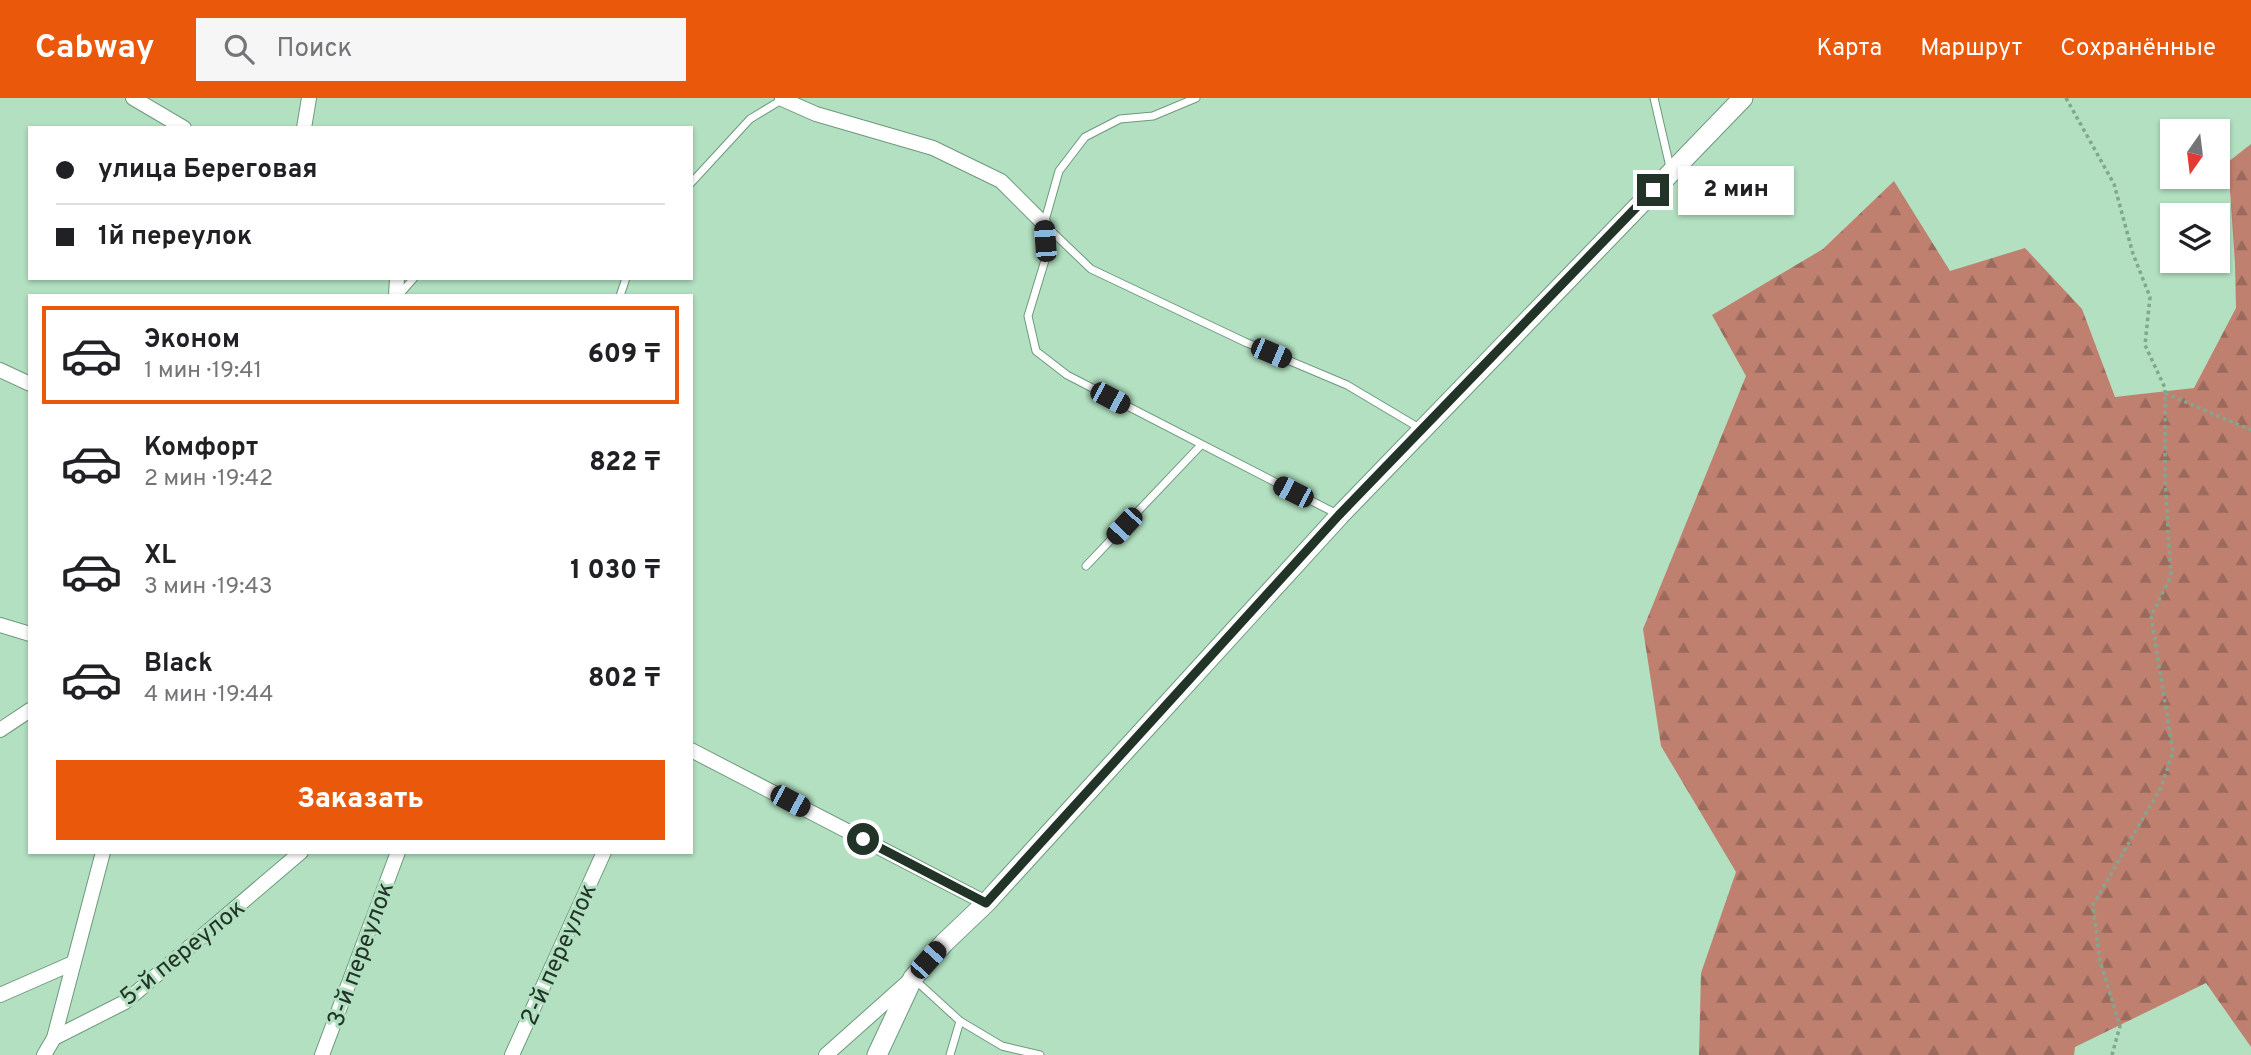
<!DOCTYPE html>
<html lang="ru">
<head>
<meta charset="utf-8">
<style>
	:root { --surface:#fff; --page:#f6f6f6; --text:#202124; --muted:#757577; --line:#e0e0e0; --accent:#ea580c }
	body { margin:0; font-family:Overpass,sans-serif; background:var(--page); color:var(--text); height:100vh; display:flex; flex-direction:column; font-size:26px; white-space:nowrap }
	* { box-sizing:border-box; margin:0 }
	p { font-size:23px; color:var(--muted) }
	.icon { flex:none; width:38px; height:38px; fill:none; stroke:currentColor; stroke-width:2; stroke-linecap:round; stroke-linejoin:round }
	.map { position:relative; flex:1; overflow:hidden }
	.drawer { position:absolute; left:28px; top:196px; width:665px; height:560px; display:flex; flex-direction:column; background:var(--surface); border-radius:0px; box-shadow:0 2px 5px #0004 }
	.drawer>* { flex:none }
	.hud { position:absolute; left:28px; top:28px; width:665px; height:154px; border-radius:0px; box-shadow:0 2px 5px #0004; display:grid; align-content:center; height:154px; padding:0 28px; background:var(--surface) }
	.needle { width:46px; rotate:194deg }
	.controls { position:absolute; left:2160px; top:21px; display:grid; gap:14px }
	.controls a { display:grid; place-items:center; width:70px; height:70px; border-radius:0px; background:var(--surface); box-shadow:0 2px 5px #0004; font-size:35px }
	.end { position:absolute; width:32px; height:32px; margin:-16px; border:9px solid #223428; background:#fff; box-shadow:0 0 0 4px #fff }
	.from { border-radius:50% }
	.bubble { position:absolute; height:49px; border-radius:0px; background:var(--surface); box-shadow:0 2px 5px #0004; font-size:23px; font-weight:800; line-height:49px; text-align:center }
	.car { position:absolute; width:21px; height:42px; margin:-21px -10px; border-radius:9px; box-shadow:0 0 5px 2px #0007; background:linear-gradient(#222 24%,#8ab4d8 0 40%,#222 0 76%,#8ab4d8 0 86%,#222 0) }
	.hud b { display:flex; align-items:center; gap:24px; height:66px; font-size:26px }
	.hud b+b { border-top:2px solid var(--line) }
	.hud i { width:18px; height:18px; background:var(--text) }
	ul { padding:12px 0 0; list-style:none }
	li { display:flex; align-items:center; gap:21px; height:98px; margin:0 14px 10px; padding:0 14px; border:4px solid transparent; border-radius:0px }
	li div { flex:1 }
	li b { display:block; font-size:26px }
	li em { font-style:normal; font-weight:800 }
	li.current { border-color:var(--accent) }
	li>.icon { width:63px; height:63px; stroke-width:1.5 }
	.action { display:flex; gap:14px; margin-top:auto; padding:14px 28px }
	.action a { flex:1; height:80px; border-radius:0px; background:var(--accent); color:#fff; font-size:28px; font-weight:800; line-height:80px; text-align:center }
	header { display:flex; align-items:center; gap:42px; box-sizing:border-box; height:98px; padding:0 35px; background:var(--accent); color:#fff }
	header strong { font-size:33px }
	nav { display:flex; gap:38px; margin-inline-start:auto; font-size:24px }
	.search { width:490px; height:63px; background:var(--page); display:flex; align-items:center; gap:18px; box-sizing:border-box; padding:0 24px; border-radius:0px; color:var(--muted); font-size:26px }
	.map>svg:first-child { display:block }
	.forest { fill:url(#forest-firs) }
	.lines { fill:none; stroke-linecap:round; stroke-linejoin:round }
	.lane-casing { stroke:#6d997c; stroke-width:9 }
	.street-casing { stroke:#6d997c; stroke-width:16 }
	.secondary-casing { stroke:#6d997c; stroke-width:21 }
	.path { stroke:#82a68e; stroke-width:3.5; stroke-dasharray:3.5 3.5; stroke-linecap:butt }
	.lane { stroke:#fff; stroke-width:7 }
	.street { stroke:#fff; stroke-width:14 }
	.secondary { stroke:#fff; stroke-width:19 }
	.route { stroke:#223428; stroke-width:9 }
	.labels { text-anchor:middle; stroke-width:6; stroke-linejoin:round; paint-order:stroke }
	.street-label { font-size:24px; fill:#223428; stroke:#b2e0c1 }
</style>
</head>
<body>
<header>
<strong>Cabway</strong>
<div class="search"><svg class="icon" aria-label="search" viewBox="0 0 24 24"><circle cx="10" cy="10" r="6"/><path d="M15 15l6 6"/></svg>Поиск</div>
<nav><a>Карта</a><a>Маршрут</a><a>Сохранённые</a></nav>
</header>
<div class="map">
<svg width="2251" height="957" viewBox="0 0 2251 957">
	<defs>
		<pattern id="forest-firs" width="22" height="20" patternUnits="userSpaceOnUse" patternTransform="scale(1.75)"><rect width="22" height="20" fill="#bf8070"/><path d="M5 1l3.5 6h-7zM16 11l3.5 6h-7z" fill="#9b6a5c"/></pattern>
	</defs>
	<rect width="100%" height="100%" fill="#b2e0c1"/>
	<!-- forest -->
	<path class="forest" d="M2251 46V949L2206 885 2075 949 2074 957H1699L1701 875 1736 774 1661 648 1643 531 1746 278 1712 217 1823 151 1894 83 1950 173 2025 150 2082 211 2115 299 2194 290 2236 210 2235 166 2228 64Z"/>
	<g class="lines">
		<!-- lane casing -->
		<g class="lane-casing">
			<g id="lane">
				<path d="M1196 0 1153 18 1120 21 1085 39 1059 73 1044 126 1046 159 1028 218 1036 253 1067 277 1339 417"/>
				<path d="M1654 0 1670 69"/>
				<path d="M691 85 750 21 783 1"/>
				<path d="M1044 126 1091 171 1245 244 1347 287 1421 331"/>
				<path d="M399 197 414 180"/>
				<path d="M620 198 626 180"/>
				<path d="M1086 468 1201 347"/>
				<path d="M914 881 960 923 1002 948 1040 957"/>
				<path d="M950 957 960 923"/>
			</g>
		</g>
		<!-- street casing -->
		<g class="street-casing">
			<g id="street">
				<path d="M133 0 184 30"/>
				<path d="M782 1 816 16 933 50 1001 83 1044 126"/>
				<path d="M304 30 309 0"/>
				<path d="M396 198 397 180"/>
				<path d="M0 272 30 286"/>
				<path d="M0 527 30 536"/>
				<path d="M0 632 30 612"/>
				<path d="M691 652 986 805"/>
				<path d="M0 897 73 865"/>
				<path d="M54 940 125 904 301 754"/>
				<path d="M44 957 54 940 103 754"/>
				<path d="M322 957 398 754"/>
				<path d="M512 957 604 754"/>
				<path d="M826 957 909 883"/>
			</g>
		</g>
		<!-- secondary casing -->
		<g class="secondary-casing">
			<path id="secondary" d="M877 957 913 880 944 845 986 805 1340 417 1743 0"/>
		</g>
		<!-- path -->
		<g class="path">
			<path d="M2066 0 2114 86 2133 156 2150 199 2145 247 2165 290V382L2171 478 2151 518 2173 654 2161 689 2093 807 2100 863 2120 928 2112 957"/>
			<path d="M2165 295 2251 332"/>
		</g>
		<!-- lane -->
		<use href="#lane" class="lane"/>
		<!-- street -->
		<use href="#street" class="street"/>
		<!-- secondary -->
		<use href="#secondary" class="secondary"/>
	</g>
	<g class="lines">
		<!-- route -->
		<path class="route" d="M863 741 986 805 1339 417 1653 92"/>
	</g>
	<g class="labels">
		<!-- street labels -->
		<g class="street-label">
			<text transform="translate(182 854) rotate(-39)" y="8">5-й переулок</text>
			<text transform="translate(360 856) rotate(-70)" y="8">3-й переулок</text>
			<text transform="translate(558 856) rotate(-66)" y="8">2-й переулок</text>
		</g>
	</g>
</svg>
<div class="controls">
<a><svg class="needle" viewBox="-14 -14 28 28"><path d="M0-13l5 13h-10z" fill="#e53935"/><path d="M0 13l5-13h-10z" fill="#757577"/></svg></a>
<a><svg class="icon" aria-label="layers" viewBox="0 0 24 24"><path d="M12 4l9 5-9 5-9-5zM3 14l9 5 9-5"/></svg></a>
</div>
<i class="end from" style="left:863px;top:741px"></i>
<i class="end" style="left:1653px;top:92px"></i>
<div class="bubble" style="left:1678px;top:68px;width:116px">2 мин</div>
<i class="car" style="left:1045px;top:143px;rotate:356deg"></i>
<i class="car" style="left:1271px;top:255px;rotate:113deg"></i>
<i class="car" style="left:1110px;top:300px;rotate:118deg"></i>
<i class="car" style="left:1293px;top:394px;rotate:297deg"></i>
<i class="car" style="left:1124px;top:428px;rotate:223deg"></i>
<i class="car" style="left:790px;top:703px;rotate:118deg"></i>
<i class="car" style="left:928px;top:862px;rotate:42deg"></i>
<div class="hud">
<b><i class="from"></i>улица Береговая</b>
<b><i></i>1й переулок</b>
</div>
<section class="drawer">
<ul>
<li class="current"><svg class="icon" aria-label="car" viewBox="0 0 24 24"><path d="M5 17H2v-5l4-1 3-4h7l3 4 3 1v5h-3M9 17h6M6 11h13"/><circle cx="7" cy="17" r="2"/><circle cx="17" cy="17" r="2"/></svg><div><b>Эконом</b><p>1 мин · 19:41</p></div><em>609 ₸</em></li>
<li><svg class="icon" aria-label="car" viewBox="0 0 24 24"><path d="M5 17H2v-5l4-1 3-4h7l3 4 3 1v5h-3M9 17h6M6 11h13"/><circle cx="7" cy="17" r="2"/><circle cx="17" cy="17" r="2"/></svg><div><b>Комфорт</b><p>2 мин · 19:42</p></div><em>822 ₸</em></li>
<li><svg class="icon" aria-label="car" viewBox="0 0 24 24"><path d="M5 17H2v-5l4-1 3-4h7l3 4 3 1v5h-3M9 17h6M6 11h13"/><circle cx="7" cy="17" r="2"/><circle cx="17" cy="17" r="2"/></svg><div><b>XL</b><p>3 мин · 19:43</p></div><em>1 030 ₸</em></li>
<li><svg class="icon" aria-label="car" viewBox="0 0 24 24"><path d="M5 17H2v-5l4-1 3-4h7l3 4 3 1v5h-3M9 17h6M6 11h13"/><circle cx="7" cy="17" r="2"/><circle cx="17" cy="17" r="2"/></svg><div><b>Black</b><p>4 мин · 19:44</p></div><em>802 ₸</em></li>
</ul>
<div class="action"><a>Заказать</a></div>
</section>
</div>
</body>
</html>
